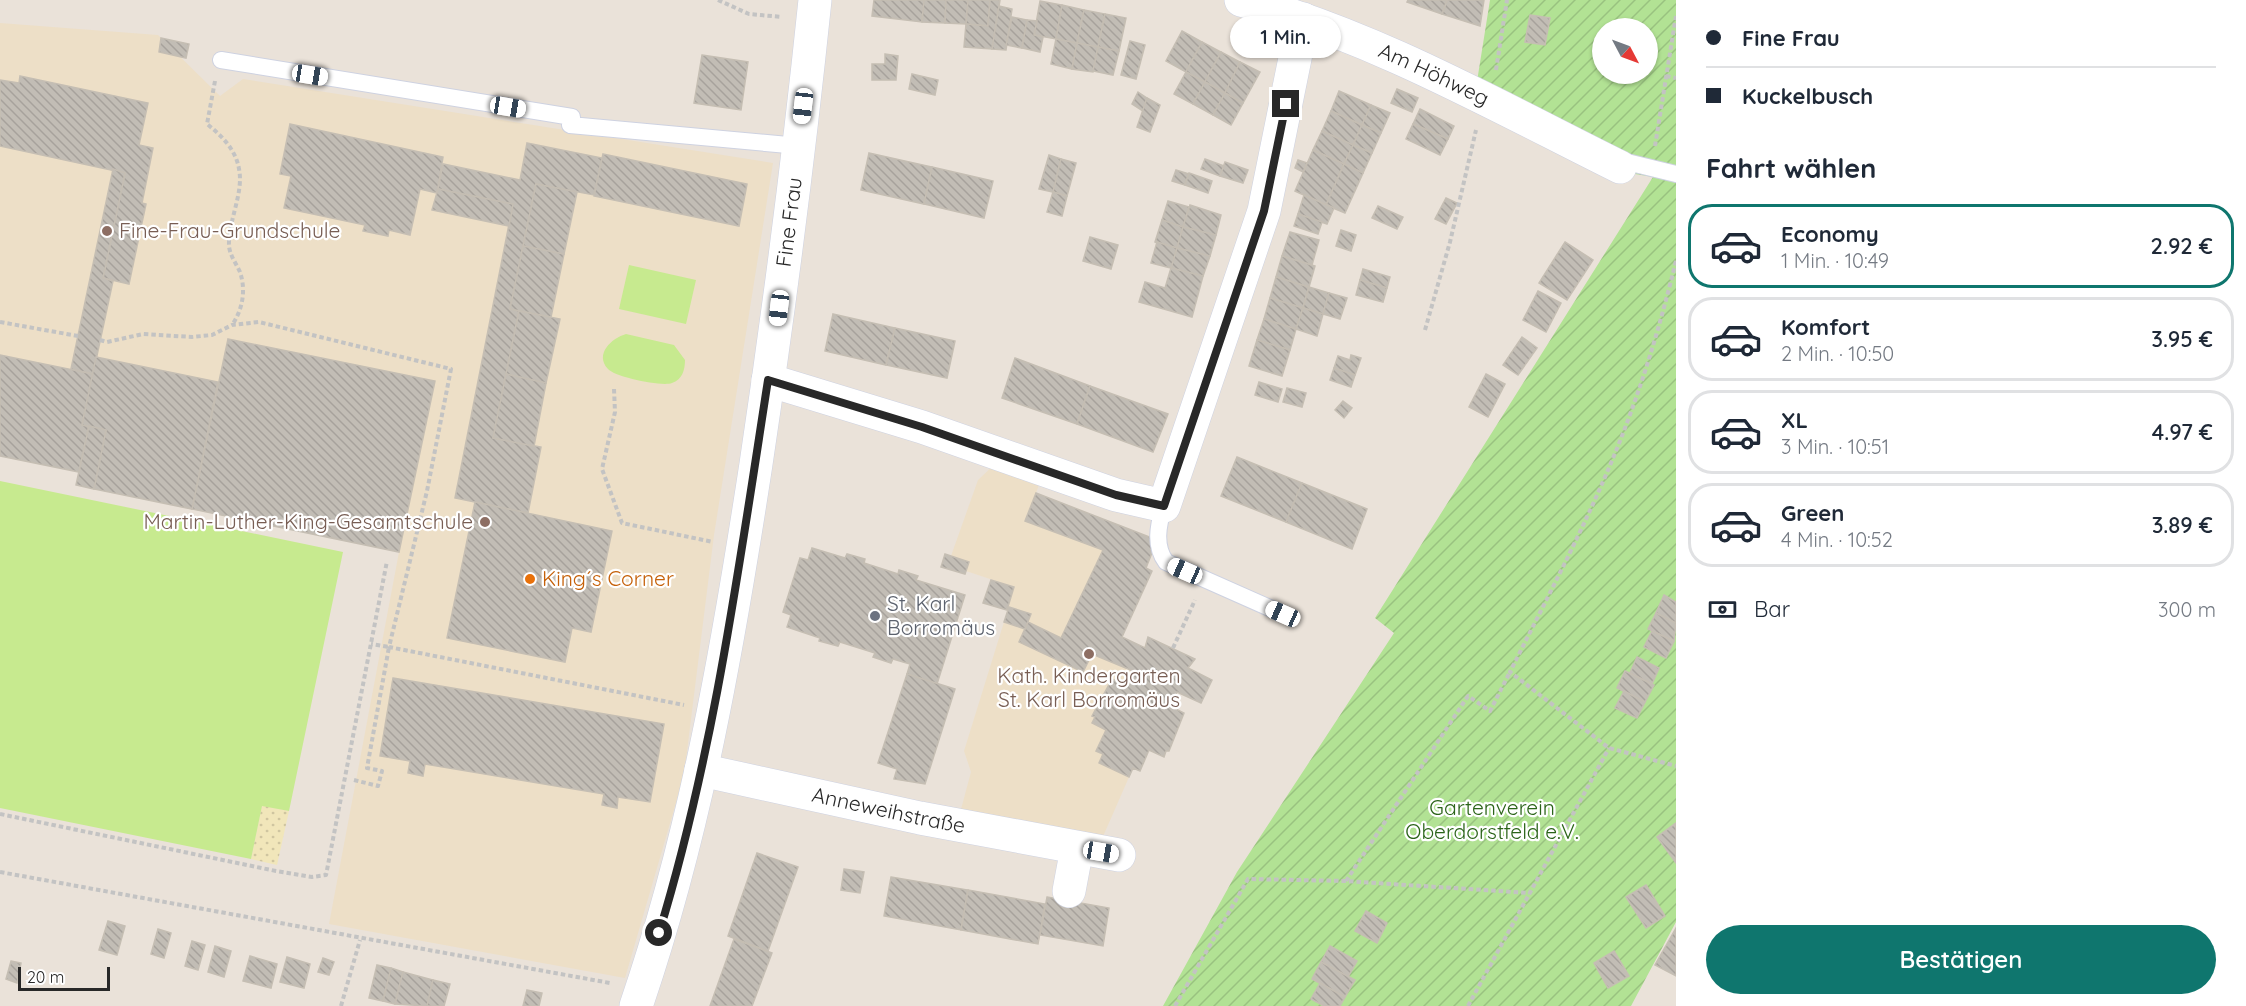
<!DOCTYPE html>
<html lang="de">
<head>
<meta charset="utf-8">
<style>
	:root { --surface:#fff; --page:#f6f6f7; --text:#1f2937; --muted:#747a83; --line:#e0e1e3; --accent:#0f766e }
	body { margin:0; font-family:Quicksand,sans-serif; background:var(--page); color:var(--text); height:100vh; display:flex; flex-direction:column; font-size:22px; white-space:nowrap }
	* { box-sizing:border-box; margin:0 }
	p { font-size:20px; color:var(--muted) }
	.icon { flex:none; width:33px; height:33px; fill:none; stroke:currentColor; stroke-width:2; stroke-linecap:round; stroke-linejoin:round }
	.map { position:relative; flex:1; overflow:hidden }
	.side { display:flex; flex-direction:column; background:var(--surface); width:570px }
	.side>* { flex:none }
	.banner { display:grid; align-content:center; height:132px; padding:0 30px; background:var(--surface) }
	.needle { width:39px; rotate:131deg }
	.tools { position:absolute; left:1592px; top:18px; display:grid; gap:12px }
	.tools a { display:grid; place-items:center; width:66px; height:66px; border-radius:50%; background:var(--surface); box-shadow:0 2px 4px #0004; font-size:30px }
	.scale { position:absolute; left:18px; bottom:15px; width:92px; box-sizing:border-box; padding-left:6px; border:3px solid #282828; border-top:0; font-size:16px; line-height:21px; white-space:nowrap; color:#282828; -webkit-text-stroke:4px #fff; paint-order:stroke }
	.end { position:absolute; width:27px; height:27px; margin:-14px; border:8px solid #282828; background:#fff; box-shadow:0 0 0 3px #fff }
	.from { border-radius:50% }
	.bubble { position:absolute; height:42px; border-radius:21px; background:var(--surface); box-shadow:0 2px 4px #0004; font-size:20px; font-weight:600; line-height:42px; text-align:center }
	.car { position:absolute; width:18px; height:36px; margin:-18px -9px; border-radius:8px; box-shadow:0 0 4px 2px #0007; background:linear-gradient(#fff 24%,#345 0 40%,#fff 0 76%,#345 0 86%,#fff 0) }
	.banner b { display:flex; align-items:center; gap:21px; height:57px; font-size:22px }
	.banner b+b { border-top:2px solid var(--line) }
	.banner i { width:15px; height:15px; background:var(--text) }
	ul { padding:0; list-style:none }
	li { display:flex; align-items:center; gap:18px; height:84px; margin:0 12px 9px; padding:0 18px; border:3px solid var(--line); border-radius:24px }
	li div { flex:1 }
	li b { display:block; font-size:22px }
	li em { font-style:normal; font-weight:600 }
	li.current { border-color:var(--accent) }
	li>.icon { width:54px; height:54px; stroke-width:1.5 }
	h2 { padding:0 30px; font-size:27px; line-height:72px }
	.pay { display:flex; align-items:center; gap:15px; height:66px; padding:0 30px; font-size:22px }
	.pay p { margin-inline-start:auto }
	.primary-button { display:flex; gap:12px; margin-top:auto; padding:12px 30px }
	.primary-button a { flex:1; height:69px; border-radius:36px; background:var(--accent); color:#fff; font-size:24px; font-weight:600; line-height:69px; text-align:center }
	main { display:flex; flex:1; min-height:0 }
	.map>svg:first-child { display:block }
	.education { fill:#eddfc7 }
	.sand { fill:url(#sand-dots) }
	.garden { fill:url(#garden-furrows); fill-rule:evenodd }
	.pitch { fill:#c7ea8f }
	.building { fill:url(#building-back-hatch); stroke:#c5beb3; stroke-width:1.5 }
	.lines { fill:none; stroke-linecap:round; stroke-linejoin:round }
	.lane-casing { stroke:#ced2e1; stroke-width:18 }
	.street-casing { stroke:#ced2e1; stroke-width:34 }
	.path { stroke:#c3c3c3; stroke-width:4; stroke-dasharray:4.5 3; stroke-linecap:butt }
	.lane { stroke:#fff; stroke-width:16 }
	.street { stroke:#fff; stroke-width:33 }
	.route { stroke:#282828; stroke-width:8 }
	.education-dot { fill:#8d6e63; stroke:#fff; stroke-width:2 }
	.food-dot { fill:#e8710a; stroke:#fff; stroke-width:2 }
	.worship-dot { fill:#6b7280; stroke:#fff; stroke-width:2 }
	.labels { text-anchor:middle; stroke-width:4.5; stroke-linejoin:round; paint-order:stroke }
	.street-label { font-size:21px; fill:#282828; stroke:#fff }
	.education-label { font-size:21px; fill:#785e54; stroke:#fff; text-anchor:start }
	.food-label { font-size:21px; fill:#c56008; stroke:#fff; text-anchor:start }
	.worship-label { font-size:21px; fill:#5b616d; stroke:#fff; text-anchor:start }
	.park-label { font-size:21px; fill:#2b6419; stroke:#fff }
</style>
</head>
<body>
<main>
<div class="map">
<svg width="1676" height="1006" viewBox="0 0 1676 1006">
	<defs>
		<pattern id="sand-dots" width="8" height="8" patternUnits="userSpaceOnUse" patternTransform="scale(1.5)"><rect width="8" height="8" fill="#f1e6ba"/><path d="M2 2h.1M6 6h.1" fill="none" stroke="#cfc5a0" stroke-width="1.8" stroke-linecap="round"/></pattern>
		<pattern id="garden-furrows" width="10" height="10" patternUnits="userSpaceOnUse" patternTransform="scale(1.5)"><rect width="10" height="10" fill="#b2e294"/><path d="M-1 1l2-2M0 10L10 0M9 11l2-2" fill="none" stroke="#99c280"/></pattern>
		<pattern id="building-back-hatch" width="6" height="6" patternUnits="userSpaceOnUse" patternTransform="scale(1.5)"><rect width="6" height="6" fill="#c2bdb5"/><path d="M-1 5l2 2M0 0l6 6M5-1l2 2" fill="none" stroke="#a7a29c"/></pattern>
	</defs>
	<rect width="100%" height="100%" fill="#eae2d9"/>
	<!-- education -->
	<g class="education">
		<path d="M0 23 158 35 220 96 243 79 773 163 714 535 684 775 625 978 329 924 399 552 76 485 79 472 0 456Z"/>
		<path d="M996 463 1041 479 1036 493 1157 540 1146 568 1152 571 1122 637 1144 648 1148 637 1195 659 1188 669 1212 680 1201 703 1177 692 1170 706 1184 713 1169 751H1166L1164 757 1149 750 1140 771 1133 768 1101 841 960 813 971 772 964 751 1004 622 1025 629 1030 615 1008 606 1014 587 966 571 969 562 951 556 978 480Z"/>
	</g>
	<!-- sand -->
	<path class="sand" d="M262 805 289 811 277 865 251 859Z"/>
	<!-- garden -->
	<path class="garden" d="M1490 0H1676V922L1631 1006H1163L1237 872 1394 633 1375 618 1653 177 1629 173 1475 94ZM1602 28H1647V74H1602Z"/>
	<!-- pitch -->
	<g class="pitch">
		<path d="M629 265 696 280 686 324 619 309Z"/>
		<path d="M626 334 674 345 685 360C685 370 682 380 672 383 662 387 615 377 608 369 594 354 612 338 626 334Z"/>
		<path d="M0 481 343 552 289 811 262 806 251 859 0 808Z"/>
	</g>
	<!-- building -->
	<g class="building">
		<path d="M874 0H924L922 22 872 16Z"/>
		<path d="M924 0H946L945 23 922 22Z"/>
		<path d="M946 0H968L966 24 945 23Z"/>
		<path d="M968 0H990L988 26 966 24Z"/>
		<path d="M990 0H1000L992 49 964 47 966 24 988 26Z"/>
		<path d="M1447 0H1484L1480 26 1442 14Z"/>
		<path d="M1447 0 1442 14 1407 2 1408 0Z"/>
		<path d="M1040 1 1062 5 1056 39 1034 35Z"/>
		<path d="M1062 5 1084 10 1077 43 1056 39Z"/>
		<path d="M999 6 1012 9 1006 50 992 49Z"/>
		<path d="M1084 10 1105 14 1098 47 1077 43Z"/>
		<path d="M1105 14 1126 18 1119 51 1098 47Z"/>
		<path d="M1530 15 1550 18 1545 45 1525 42Z"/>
		<path d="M1012 17 1027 20 1022 48 1006 45Z"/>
		<path d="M1027 20 1037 21 1034 35 1043 37 1040 52 1022 48Z"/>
		<path d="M1182 31 1202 42 1186 72 1166 61Z"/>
		<path d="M161 38 189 44 186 58 159 52Z"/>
		<path d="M1056 39 1077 43 1072 69 1051 64Z"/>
		<path d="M1130 41 1145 45 1136 79 1121 75Z"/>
		<path d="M1202 42 1221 52 1205 82 1186 72Z"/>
		<path d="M1077 43 1098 47 1093 72 1072 69Z"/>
		<path d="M1098 47 1119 51 1113 75 1093 71Z"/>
		<path d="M1221 52 1240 62 1225 93 1205 82Z"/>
		<path d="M885 54 898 56 896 80H872V64H885Z"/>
		<path d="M702 55 748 62 741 110 694 103Z"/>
		<path d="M1240 62 1260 72 1243 103 1225 93Z"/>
		<path d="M1186 72 1205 82 1193 104 1174 94Z"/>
		<path d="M912 74 938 80 935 95 909 89Z"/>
		<path d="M20 76 148 103 139 145 153 148 142 203 146 204 129 284 103 278 125 173 0 146V80L19 83Z"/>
		<path d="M1205 82 1225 93 1213 115 1193 104Z"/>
		<path d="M1397 89 1418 98 1412 112 1391 103Z"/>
		<path d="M1339 91 1371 105 1362 125 1331 111Z"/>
		<path d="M1138 92 1147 98 1143 111 1132 104Z"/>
		<path d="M1225 93 1243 103 1231 125 1213 115Z"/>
		<path d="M1147 98 1160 105 1150 132 1137 127Z"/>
		<path d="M1371 105 1390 113 1381 133 1362 125Z"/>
		<path d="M1420 109 1454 126 1448 139 1413 124Z"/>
		<path d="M1331 111 1362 125 1353 145 1322 131Z"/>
		<path d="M290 124 443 157 437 193 420 189 410 235 389 230 388 236 363 231 365 225 284 208 291 176 280 174Z"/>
		<path d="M1413 124 1448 139 1440 155 1406 139Z"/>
		<path d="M1362 125 1381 133 1372 153 1353 145Z"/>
		<path d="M1322 131 1353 145 1344 164 1313 150Z"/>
		<path d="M527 143 602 158 594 195 536 184 510 309 519 311 493 438 541 447 528 513 455 498 513 204 438 189 443 164 520 180Z"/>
		<path d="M1353 145 1372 153 1363 173 1344 164Z"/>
		<path d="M1313 150 1344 164 1326 205 1295 191Z"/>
		<path d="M869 153 932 167 924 204 861 190Z"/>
		<path d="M603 154 747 184 739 226 594 196Z"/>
		<path d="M1049 155 1061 159 1053 192 1039 189Z"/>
		<path d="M1061 159 1076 163 1067 196 1053 192Z"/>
		<path d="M1205 159 1224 166 1220 176 1201 169Z"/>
		<path d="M1298 160 1307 163 1303 172 1295 168Z"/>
		<path d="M1225 162 1248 170 1243 183 1220 176Z"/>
		<path d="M1344 164 1363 173 1345 213 1326 205Z"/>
		<path d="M932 167 993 181 984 218 924 204Z"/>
		<path d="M113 169 125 173 103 278 113 281 93 374 71 369Z"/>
		<path d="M1176 170 1189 174 1185 185 1172 181Z"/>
		<path d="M1189 173 1212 181 1208 193 1185 185Z"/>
		<path d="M536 184 577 192 564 254 523 246Z"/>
		<path d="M438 189 513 204 509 226 432 210Z"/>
		<path d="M1053 192 1067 196 1062 216 1047 212Z"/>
		<path d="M1304 195 1334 208 1327 224 1298 214Z"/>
		<path d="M1446 198 1457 203 1446 224 1435 219Z"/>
		<path d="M1168 201 1189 207 1183 227 1162 220Z"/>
		<path d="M1190 205 1221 215 1216 235 1183 227Z"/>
		<path d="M1378 206 1403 217 1397 229 1372 218Z"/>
		<path d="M1298 214 1322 222 1318 234 1294 226Z"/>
		<path d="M1162 220 1183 227 1177 248 1155 242Z"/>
		<path d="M1183 227 1216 235 1210 256 1177 248Z"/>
		<path d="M1341 230 1356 235 1351 251 1336 246Z"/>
		<path d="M1290 232 1319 240 1312 265 1282 256Z"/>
		<path d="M1090 237 1118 245 1111 269 1083 261Z"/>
		<path d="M1157 242 1177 248 1171 268 1151 263Z"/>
		<path d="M1565 242 1593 260 1567 300 1539 283Z"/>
		<path d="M523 246 564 254 551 317 510 309Z"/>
		<path d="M1177 248 1210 256 1203 276 1171 268Z"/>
		<path d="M1282 256 1315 266 1309 287 1276 277Z"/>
		<path d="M1171 268 1203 276 1192 317 1139 302 1145 282 1165 288Z"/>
		<path d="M1363 269 1390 277 1387 288 1360 280Z"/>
		<path d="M1276 277 1309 287 1303 308 1270 298Z"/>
		<path d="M1360 280 1387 288 1383 302 1356 295Z"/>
		<path d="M1309 287 1329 293 1323 314 1303 308Z"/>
		<path d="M1538 291 1561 303 1546 332 1523 320Z"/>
		<path d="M1329 293 1347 298 1340 319 1323 314Z"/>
		<path d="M1270 298 1303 308 1296 329 1264 319Z"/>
		<path d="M1303 308 1323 314 1317 336 1296 329Z"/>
		<path d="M519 311 560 319 546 383 506 374Z"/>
		<path d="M833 314 895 328 886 365 825 351Z"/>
		<path d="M1264 319 1296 329 1290 350 1257 340Z"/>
		<path d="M895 328 955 341 947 378 886 365Z"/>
		<path d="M1522 337 1537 348 1518 375 1503 365Z"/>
		<path d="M228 339 435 381 399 552 192 509Z"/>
		<path d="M1257 340 1290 350 1282 376 1249 366Z"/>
		<path d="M0 355 93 374 82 425 89 426 79 472 0 456Z"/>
		<path d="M1351 355 1361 358 1355 375 1334 368 1338 356 1350 360Z"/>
		<path d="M96 357 218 382 192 509 94 489 106 430 82 425Z"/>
		<path d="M1015 358 1090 386 1077 424 1002 398Z"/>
		<path d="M1334 368 1355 375 1351 387 1330 380Z"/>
		<path d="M506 374 546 383 534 446 493 438Z"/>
		<path d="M1486 374 1505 384 1488 417 1469 407Z"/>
		<path d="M1259 382 1282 389 1278 402 1255 395Z"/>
		<path d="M1090 386 1168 414 1153 452 1077 424Z"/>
		<path d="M1287 388 1306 393 1302 407 1283 402Z"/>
		<path d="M1343 401 1352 408 1344 418 1335 410Z"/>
		<path d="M89 426 106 430 94 489 76 485Z"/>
		<path d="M1237 457 1302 483 1286 522 1221 496Z"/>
		<path d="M1302 483 1367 509 1352 549 1286 522Z"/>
		<path d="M1036 493 1157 540 1146 568 1152 571 1122 637 1145 648 1148 637 1195 659 1188 668 1212 680 1201 703 1177 692 1170 706 1184 713 1169 751H1166L1164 757 1149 750 1140 771 1133 768 1129 777 1099 763 1103 754 1096 751 1106 730 1092 723 1095 717 1092 716 1112 679 1127 686 1133 671 1092 654 1083 672 1019 642 1028 622 1061 638 1103 550 1025 521Z"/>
		<path d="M475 502 612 531 591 632 572 628 565 662 447 638Z"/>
		<path d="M812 548 845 558 847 554 865 559 864 563 898 574 899 570 918 576 916 580 965 595 937 684 907 674 910 664 893 659 891 663 873 657 875 653 840 642 838 646 819 641 820 638 787 627 791 615 783 612 800 558 808 560Z"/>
		<path d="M945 554 969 562 965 574 941 567Z"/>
		<path d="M991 580 1014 587 1007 610 983 603Z"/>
		<path d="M1664 595 1676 602V623L1656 613Z"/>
		<path d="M1009 607 1031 614 1025 629 1004 622Z"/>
		<path d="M1656 613 1676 623 1674 641 1648 629Z"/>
		<path d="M1652 631 1674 641 1666 658 1644 647Z"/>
		<path d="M1637 657 1659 668 1652 684 1630 673Z"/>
		<path d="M1625 671 1654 685 1645 702 1617 688Z"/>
		<path d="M907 674 955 689 925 784 894 779 897 769 878 763Z"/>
		<path d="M393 678 664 724 650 802 618 797 617 808 602 805 604 794 425 764 423 776 408 773 410 761 380 756Z"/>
		<path d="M1624 691 1645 702 1637 718 1615 708Z"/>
		<path d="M1676 823V863L1657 837Z"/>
		<path d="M757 853 798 867 768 951 728 936Z"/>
		<path d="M844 869 864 872 860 893 841 890Z"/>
		<path d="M891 877 968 890 961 930 884 916Z"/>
		<path d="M1646 885 1665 916 1646 928 1626 897Z"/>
		<path d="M968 890 1045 904 1038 944 961 930Z"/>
		<path d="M1047 897 1109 908 1103 946 1040 935Z"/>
		<path d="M1366 911 1387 923 1377 943 1355 931Z"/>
		<path d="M108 921 125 926 117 955 99 950Z"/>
		<path d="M1676 928V976L1655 965Z"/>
		<path d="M158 929 171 933 164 958 151 954Z"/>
		<path d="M734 939 772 953 752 1006H710Z"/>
		<path d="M192 941 205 945 198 970 185 966Z"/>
		<path d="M215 946 231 951 224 977 208 972Z"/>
		<path d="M1330 946 1357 961 1348 977 1321 962Z"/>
		<path d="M1614 951 1629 976 1608 988 1594 963Z"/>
		<path d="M250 956 277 964 271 988 243 981Z"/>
		<path d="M287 957 310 964 304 988 280 982Z"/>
		<path d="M323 958 334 962 329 975 318 972Z"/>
		<path d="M11 961 21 963 17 983 6 979Z"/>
		<path d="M1321 962 1355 980 1345 997 1312 979Z"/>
		<path d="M377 965 391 968 383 1001 369 998Z"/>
		<path d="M391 968 403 972 395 1004 383 1001Z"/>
		<path d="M403 972 433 980 427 1006 395 1004Z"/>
		<path d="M433 980 450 984 444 1006H427Z"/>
		<path d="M1320 983 1345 997 1340 1006H1324L1311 999Z"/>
		<path d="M527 990 542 993 539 1006H523Z"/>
	</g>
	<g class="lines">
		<!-- lane casing -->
		<g class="lane-casing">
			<g id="lane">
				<path d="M221 60 572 117 570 125 799 146"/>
				<path d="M1620 167 1627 162 1676 174"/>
				<path d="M1164 506C1158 525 1154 546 1166 562L1283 614"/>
			</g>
		</g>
		<!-- street casing -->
		<g class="street-casing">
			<g id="street">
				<path id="s1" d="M1241 0C1374 36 1497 106 1620 167"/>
				<path d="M768 380 922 427 1116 495 1164 506 1264 211 1303 19"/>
				<path id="s2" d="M701 770 920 818 1119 855"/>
				<path d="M1069 891 1077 848"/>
				<path id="s3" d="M636 1006C696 831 728 647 756 464 779 310 799 155 815 0"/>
			</g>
		</g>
		<!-- path -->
		<g class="path">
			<path d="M718 0 749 14 782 17"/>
			<path d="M1496 70 1507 0"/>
			<path d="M1666 76 1676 78"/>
			<path d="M215 81 207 124C222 136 236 150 239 169 244 193 228 221 229 246 230 256 236 263 240 272 246 290 243 309 232 325"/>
			<path d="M1655 146 1676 16"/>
			<path d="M1676 261C1662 318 1646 373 1625 428 1593 512 1550 592 1510 672L1609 748 1676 766"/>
			<path d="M0 322 78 336"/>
			<path d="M1425 330 1450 242 1476 130"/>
			<path d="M100 340 107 342 143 334 192 337 212 335 232 325 259 322 451 369 427 491 389 647 684 705"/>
			<path d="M614 389 615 412 602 469 622 523 713 542"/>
			<path d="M1173 648 1195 600"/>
			<path d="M354 780 378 786 382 771 367 768 389 647 371 644"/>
			<path d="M0 814 276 871 312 877 326 875 387 561"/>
			<path d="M0 872 610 983"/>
			<path d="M1346 881 1468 696 1490 711 1510 672"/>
			<path d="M341 1006 360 940"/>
			<path d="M1175 1006 1248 879 1346 881 1529 893"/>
			<path d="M1468 1006 1609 748"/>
		</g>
		<!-- lane -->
		<use href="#lane" class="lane"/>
		<!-- street -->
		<use href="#street" class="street"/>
	</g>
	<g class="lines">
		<!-- route -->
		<path class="route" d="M659 933C714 753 739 566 768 380L922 427 1116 495 1164 506 1264 211 1286 104"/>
	</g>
	<!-- markers -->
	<g class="education-dot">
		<circle cx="107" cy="231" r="6"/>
		<circle cx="485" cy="522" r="6"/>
		<circle cx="1089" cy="654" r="6"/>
	</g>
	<circle class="food-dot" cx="530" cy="579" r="6"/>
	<circle class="worship-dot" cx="875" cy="616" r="6"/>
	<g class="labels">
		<!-- street labels -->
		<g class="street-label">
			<text dy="7" stroke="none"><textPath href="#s1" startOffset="207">Am Höhweg</textPath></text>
			<text dy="7" stroke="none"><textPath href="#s3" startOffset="800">Fine Frau</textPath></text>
			<text dy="7" stroke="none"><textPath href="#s2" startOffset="192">Anneweihstraße</textPath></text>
		</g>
		<!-- education labels -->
		<g class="education-label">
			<text x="119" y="238">Fine-Frau-Grundschule</text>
			<text x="473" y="529" text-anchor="end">Martin-Luther-King-Gesamtschule</text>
			<text x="1089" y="683" text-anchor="middle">Kath. Kindergarten<tspan x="1089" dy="24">St. Karl Borromäus</tspan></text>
		</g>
		<!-- food labels -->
		<g class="food-label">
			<text x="542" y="586">King´s Corner</text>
		</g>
		<!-- worship labels -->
		<g class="worship-label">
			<text x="887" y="611">St. Karl<tspan x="887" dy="24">Borromäus</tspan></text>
		</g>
		<!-- park labels -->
		<g class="park-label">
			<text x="1492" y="815">Gartenverein<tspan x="1492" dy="24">Oberdorstfeld e.V.</tspan></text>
		</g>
	</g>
</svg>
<div class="tools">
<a><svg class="needle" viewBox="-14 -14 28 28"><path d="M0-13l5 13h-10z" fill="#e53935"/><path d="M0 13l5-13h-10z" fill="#747a83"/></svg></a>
</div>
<div class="scale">20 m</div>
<i class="end from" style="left:659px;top:933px"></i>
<i class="end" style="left:1286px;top:104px"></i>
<div class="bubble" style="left:1230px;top:16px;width:111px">1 Min.</div>
<i class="car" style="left:310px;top:75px;rotate:99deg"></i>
<i class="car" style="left:803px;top:106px;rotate:187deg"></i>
<i class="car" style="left:508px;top:107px;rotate:99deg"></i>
<i class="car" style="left:779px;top:308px;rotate:187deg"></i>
<i class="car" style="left:1185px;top:571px;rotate:294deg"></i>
<i class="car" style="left:1283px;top:614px;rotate:294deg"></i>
<i class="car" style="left:1101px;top:852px;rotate:100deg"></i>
</div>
<section class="side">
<div class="banner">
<b><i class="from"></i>Fine Frau</b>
<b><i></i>Kuckelbusch</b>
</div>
<h2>Fahrt wählen</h2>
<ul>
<li class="current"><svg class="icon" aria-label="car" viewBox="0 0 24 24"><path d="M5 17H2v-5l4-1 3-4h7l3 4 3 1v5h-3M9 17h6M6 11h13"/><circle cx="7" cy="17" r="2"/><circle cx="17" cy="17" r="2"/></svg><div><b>Economy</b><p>1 Min. · 10:49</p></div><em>2.92 €</em></li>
<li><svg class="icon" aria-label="car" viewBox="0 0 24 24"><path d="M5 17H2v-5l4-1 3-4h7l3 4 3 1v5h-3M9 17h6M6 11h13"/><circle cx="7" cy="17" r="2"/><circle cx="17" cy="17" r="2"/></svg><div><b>Komfort</b><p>2 Min. · 10:50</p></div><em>3.95 €</em></li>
<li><svg class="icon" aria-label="car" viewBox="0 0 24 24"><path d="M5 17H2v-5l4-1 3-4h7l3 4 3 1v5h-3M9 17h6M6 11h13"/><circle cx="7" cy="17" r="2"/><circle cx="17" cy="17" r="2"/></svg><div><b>XL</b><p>3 Min. · 10:51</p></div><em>4.97 €</em></li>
<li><svg class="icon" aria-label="car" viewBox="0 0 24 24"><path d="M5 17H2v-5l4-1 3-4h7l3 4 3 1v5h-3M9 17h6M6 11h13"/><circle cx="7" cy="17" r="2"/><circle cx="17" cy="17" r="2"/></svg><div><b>Green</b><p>4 Min. · 10:52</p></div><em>3.89 €</em></li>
</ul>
<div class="pay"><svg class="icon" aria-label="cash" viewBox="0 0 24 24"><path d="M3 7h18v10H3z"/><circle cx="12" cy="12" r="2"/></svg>Bar<p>300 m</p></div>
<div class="primary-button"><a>Bestätigen</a></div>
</section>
</main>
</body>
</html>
